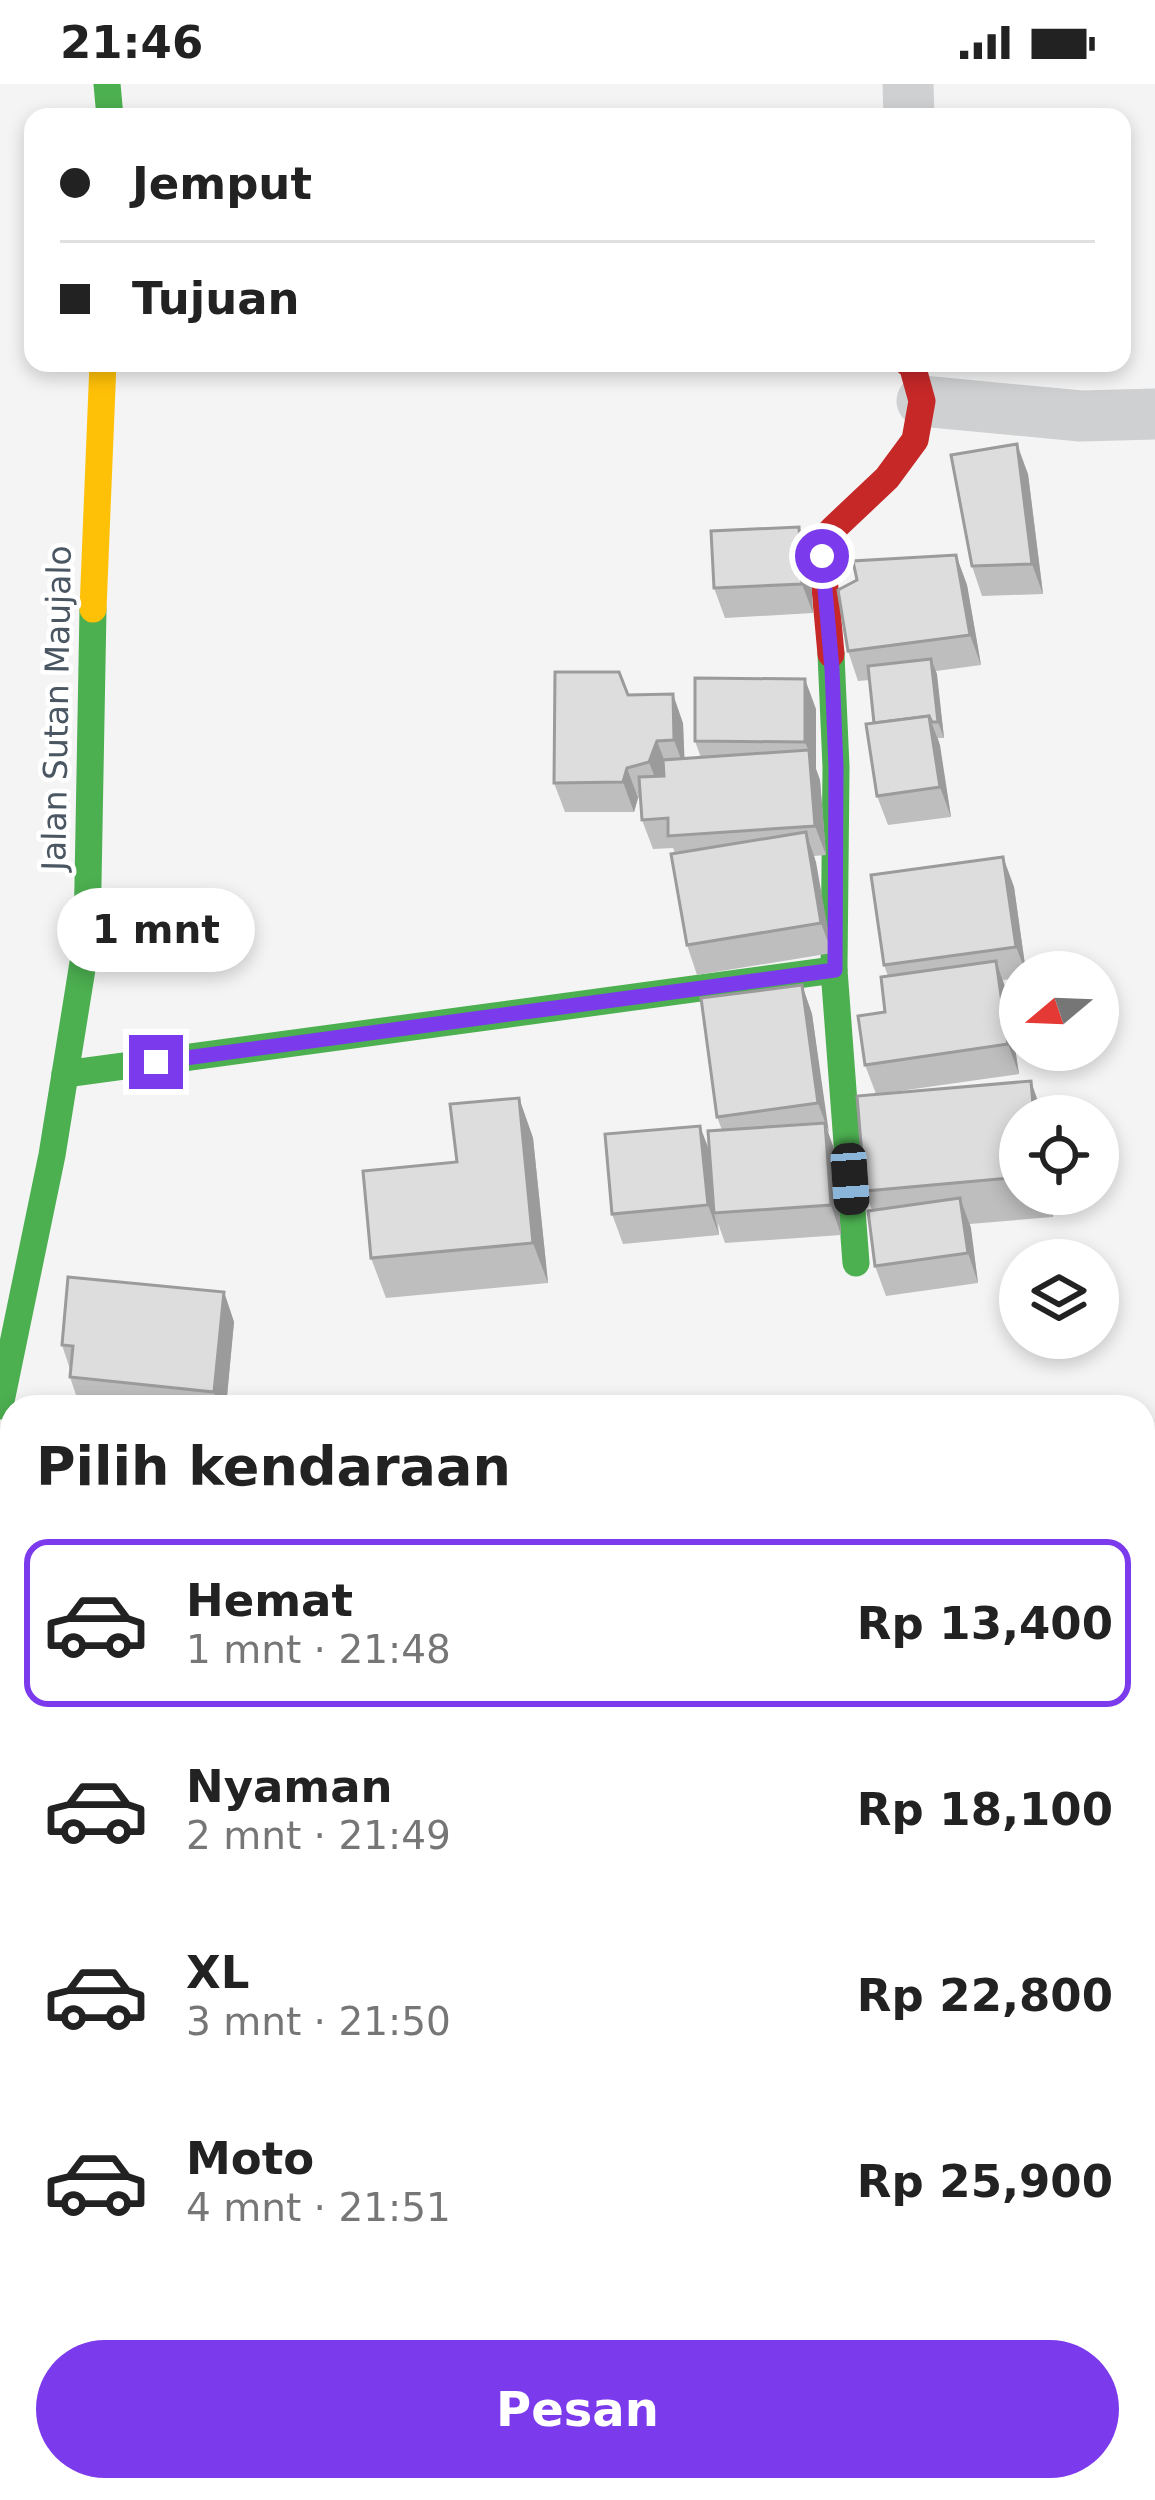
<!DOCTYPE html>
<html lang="id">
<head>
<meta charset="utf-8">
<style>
	:root { --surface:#fff; --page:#f2f2f2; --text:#222; --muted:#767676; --line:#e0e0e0; --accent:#7c3aed }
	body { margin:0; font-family:"DejaVu Sans",sans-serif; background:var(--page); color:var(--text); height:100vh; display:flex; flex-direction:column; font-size:45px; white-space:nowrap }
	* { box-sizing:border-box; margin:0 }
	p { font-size:39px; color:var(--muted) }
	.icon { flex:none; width:66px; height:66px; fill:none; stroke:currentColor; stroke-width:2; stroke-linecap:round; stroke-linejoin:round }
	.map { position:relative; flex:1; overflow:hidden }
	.panel { position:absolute; left:0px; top:1311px; width:1155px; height:1107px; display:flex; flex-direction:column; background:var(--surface); border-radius:36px 36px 0 0; box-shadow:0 6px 18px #0003 }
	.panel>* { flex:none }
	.top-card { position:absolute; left:24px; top:24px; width:1107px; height:264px; border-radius:24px; box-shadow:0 6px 18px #0003; display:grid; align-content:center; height:264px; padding:0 36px; background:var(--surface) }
	.needle { width:78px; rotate:251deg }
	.tools { position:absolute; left:999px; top:867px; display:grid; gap:24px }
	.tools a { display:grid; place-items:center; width:120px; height:120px; border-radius:50%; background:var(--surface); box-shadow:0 6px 18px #0003; font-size:60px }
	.end { position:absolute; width:54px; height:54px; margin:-27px; border:15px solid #7c3aed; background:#fff; box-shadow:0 0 0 6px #fff }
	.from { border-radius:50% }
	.bubble { position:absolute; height:84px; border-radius:42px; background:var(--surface); box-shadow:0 6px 18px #0003; font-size:39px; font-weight:700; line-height:84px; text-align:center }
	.car { position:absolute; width:36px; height:72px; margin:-36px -18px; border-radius:15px; box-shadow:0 0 9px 3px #0007; background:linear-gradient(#222 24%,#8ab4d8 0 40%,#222 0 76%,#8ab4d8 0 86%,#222 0) }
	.top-card b { display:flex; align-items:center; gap:42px; height:114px; font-size:45px }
	.top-card b+b { border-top:3px solid var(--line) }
	.top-card i { width:30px; height:30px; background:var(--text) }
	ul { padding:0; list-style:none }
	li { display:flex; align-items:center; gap:36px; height:168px; margin:0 24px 18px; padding:0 12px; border:6px solid transparent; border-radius:24px }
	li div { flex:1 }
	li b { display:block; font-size:45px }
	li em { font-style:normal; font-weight:700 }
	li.selected { border-color:var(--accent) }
	li>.icon { width:108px; height:108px; stroke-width:1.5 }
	h2 { padding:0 36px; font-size:54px; line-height:144px }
	.button { display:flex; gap:24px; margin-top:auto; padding:24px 36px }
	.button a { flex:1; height:138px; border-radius:72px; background:var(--accent); color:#fff; font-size:48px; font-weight:700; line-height:138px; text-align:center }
	.status { display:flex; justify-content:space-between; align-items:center; height:84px; padding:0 60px; background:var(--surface); direction:ltr }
	.status svg { height:33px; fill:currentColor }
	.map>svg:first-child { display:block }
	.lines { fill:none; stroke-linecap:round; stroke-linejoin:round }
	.street { stroke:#ced0d2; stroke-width:51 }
	.fast { stroke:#4caf50; stroke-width:27 }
	.slow { stroke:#ffc107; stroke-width:27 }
	.jam { stroke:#c62828; stroke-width:27 }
	.wall { fill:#bebebf }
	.shaded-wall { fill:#9b9b9b }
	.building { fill:#ddddde; stroke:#9b9b9b; stroke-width:3 }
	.route { stroke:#7c3aed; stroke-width:15 }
	.labels { text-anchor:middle; stroke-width:9; stroke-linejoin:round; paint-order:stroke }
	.street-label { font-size:33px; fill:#4a5661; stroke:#fff }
</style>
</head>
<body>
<div class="status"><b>21:46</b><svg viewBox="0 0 49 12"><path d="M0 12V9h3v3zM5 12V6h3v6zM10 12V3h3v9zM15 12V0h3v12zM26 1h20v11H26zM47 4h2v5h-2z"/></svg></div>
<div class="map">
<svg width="1155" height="2416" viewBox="0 0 1155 2416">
	<rect width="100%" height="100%" fill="#f4f4f4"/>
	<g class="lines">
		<!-- street -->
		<g class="street">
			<path d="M908 0 909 33"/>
			<path d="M922 317 1081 332 1155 330"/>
			<path d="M1143 1565 1155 1560"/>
			<path d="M0 1579 12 1581"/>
			<path d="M0 1993 12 1996"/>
		</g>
		<!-- fast -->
		<g class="fast">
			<path d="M107 0 110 33"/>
			<path d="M831 570 836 683 834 886 856 1179"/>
			<path d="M65 990 834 886"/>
			<path d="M0 1322 52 1071 87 854 93 525"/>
		</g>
		<!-- slow -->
		<path class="slow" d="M93 525 103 279"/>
		<!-- jam -->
		<path class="jam" d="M831 570 822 472 832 446 887 394 915 356 922 317 912 281 908 279"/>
	</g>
	<!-- wall -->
	<g class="wall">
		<path d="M1028 390 1043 510 982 512 972 482Z"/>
		<path d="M956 471 967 501 981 581 936 587 944 654H938L951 733 888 741 877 712 874 639 869 596 858 597 848 567Z"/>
		<path d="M810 472 813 529 725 534 714 504Z"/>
		<path d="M628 611 683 639 684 675 701 674 695 657 816 625V685L820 696 826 771 814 772 832 869 697 891 687 861 675 769 673 764 653 765 642 736 641 713 638 714 634 728H565L554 699Z"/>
		<path d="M1003 773 1014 803 1026 888H1020V894L1003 896 1006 906 1019 990 878 1010 1020 1032V1110H1052L1053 1133 970 1140 978 1199 886 1212 875 1182 872 1126 865 1107 876 1010 865 981 885 928 888 892 884 881Z"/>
		<path d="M802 901 812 930 828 1049 835 1068 841 1151 725 1159 718 1139 719 1151 623 1160 612 1130 710 1068 722 1046 717 1033Z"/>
		<path d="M519 1014 533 1054 548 1199 386 1214 371 1174 457 1078Z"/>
		<path d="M224 1208 234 1238 226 1323H80L70 1293V1285L62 1261Z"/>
		<path d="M12 1817V1953L3 1951 0 1943V1844Z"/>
	</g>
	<!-- shaded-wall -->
	<g class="shaded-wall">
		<path d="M1017 360 1028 390 1043 510 1032 480Z"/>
		<path d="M799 443 810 472 813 529 802 500Z"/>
		<path d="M956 471 967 501 981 581 970 551Z"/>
		<path d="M931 575 937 590 944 654 938 638Z"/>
		<path d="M805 595 816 625V685L820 696 826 771 815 742 810 670 805 658Z"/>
		<path d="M673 610 683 639 685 686 674 656Z"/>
		<path d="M929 632 940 661 951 733 940 703Z"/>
		<path d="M657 657 668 686 660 707 649 678Z"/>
		<path d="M627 684 638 714 634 728 623 698Z"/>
		<path d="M806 748 816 778 832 869 821 839Z"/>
		<path d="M1003 773 1014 803 1026 888 1016 863Z"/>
		<path d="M996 877 1006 906 1019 990 1008 960Z"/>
		<path d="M802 901 812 930 829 1049 818 1019Z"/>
		<path d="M1031 997 1043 1032H1034Z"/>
		<path d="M519 1014 533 1054 548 1199 533 1159Z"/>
		<path d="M825 1039 835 1068 841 1151 831 1121Z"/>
		<path d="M700 1042 711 1071 714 1129 719 1151 708 1121Z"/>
		<path d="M1045 1110H1052L1053 1133Z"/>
		<path d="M960 1114 971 1144 978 1199 968 1169Z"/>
		<path d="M224 1208 234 1238 226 1323H220L214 1308Z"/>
	</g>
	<!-- building -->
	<g class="building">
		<path d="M615 30 699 32V33H615Z"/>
		<path d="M1017 360 1032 480 972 482 951 371Z"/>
		<path d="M799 443 802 500 714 504 711 447Z"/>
		<path d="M956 471 970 551 848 567 838 506 857 496 853 477Z"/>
		<path d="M931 575 938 638H932L929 632 874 639 868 582Z"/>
		<path d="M555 588H619L628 611 673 610 674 656 657 657 649 678 627 684 623 698 554 699Z"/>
		<path d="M695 594 805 595V658L695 657Z"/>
		<path d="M929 632 940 703 877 712 866 640Z"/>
		<path d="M809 666 815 742 668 752V734L642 736 639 693 664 692 663 676Z"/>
		<path d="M806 748 821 839 687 861 671 770Z"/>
		<path d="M1003 773 1016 863 884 881 871 791Z"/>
		<path d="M996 877 1008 960 865 981 858 932 885 928 881 893Z"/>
		<path d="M802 901 818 1019 717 1033 701 914Z"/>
		<path d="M1031 997 1034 1032H1020V1093L865 1107 857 1012Z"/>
		<path d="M519 1014 533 1159 371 1174 363 1087 457 1078 450 1020Z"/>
		<path d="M825 1039 831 1121 714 1129 708 1047Z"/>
		<path d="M700 1042 708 1121 612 1130 605 1050Z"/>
		<path d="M960 1114 968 1169 875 1182 868 1127Z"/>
		<path d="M68 1193 224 1208 214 1308 70 1293 73 1262 62 1261Z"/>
		<path d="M5 1815 12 1817V1915L0 1913V1844Z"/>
	</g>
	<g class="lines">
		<!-- route -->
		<path class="route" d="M156 978 835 886 836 683 832 585 822 472"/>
	</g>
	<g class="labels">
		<!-- street labels -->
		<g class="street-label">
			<text transform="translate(56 624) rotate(-89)" y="12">Jalan Sutan Maujalo</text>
		</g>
	</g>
</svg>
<div class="tools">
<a><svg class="needle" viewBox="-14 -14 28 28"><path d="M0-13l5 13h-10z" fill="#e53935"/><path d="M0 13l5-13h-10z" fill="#767676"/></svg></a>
<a><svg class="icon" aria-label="locate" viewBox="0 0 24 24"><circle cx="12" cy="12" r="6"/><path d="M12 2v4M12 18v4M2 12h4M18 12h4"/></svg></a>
<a><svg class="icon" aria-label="layers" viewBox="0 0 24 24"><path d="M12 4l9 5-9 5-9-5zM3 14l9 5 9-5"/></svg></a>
</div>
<i class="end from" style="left:822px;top:472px"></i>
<i class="end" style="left:156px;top:978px"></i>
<div class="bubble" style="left:57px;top:804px;width:198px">1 mnt</div>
<i class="car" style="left:850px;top:1095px;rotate:176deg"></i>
<div class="top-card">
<b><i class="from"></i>Jemput</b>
<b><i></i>Tujuan</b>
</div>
<section class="panel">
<h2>Pilih kendaraan</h2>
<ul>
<li class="selected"><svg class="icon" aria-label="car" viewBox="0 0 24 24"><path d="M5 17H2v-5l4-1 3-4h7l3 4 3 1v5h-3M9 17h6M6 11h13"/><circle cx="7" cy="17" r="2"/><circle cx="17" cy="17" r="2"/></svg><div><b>Hemat</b><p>1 mnt · 21:48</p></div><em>Rp 13,400</em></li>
<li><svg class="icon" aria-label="car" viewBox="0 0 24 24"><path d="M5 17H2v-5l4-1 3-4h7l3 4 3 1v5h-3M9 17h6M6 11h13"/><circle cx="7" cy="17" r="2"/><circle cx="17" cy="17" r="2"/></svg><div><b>Nyaman</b><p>2 mnt · 21:49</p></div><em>Rp 18,100</em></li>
<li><svg class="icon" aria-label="car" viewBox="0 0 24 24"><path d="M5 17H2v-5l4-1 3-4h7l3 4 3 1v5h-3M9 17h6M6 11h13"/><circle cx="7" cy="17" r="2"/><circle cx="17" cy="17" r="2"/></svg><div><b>XL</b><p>3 mnt · 21:50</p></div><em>Rp 22,800</em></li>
<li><svg class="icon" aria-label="car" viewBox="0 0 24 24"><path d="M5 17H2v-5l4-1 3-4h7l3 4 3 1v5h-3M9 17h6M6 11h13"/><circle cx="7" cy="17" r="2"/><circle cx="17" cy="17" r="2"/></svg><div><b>Moto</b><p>4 mnt · 21:51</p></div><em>Rp 25,900</em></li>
</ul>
<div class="button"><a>Pesan</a></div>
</section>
</div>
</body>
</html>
